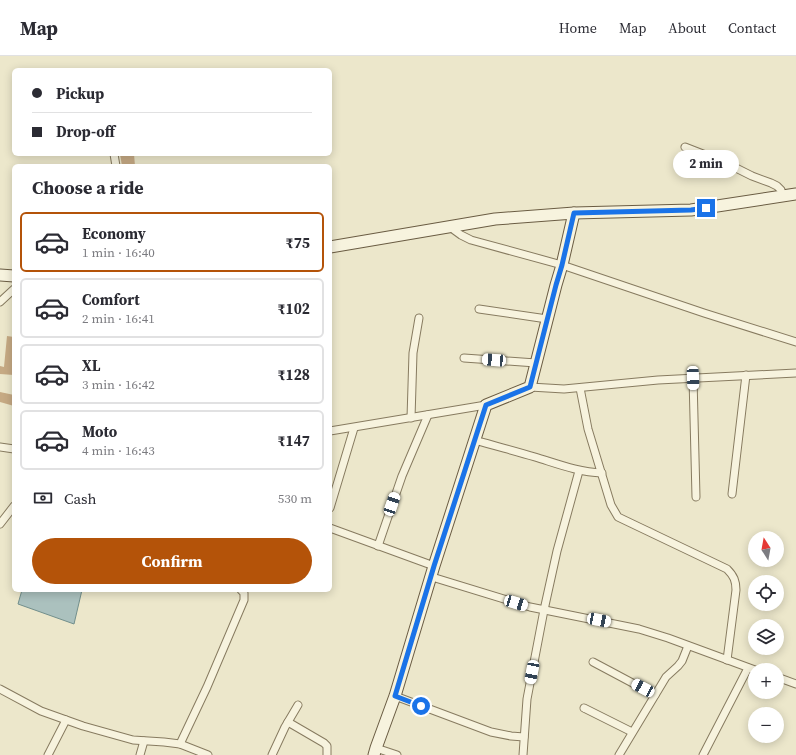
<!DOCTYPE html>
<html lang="en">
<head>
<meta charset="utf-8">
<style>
	:root { --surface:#fff; --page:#f7f7f7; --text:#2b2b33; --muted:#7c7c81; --line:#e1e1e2; --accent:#b45309 }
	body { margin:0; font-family:"Source Serif 4",serif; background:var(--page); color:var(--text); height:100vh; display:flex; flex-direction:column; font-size:15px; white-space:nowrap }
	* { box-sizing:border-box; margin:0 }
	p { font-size:13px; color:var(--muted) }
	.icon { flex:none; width:22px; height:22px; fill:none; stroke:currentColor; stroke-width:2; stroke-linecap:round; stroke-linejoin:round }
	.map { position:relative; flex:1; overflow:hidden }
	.drawer { position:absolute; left:12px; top:108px; width:320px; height:428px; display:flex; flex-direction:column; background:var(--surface); border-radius:6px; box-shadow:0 2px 10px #0003 }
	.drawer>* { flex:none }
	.guide { position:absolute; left:12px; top:12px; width:320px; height:88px; border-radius:6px; box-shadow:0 2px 10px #0003; display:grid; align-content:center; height:88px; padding:0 20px; background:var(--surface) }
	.needle { width:26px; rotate:349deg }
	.tools { position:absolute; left:748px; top:475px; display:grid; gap:8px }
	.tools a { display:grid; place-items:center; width:36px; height:36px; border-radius:50%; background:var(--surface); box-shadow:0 2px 10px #0003; font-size:20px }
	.end { position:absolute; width:18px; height:18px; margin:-9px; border:5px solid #1a73e8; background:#fff; box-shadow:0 0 0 2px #fff }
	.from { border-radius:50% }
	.bubble { position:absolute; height:28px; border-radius:14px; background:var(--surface); box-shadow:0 2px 10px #0003; font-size:13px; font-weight:700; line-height:28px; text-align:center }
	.car { position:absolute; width:12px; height:24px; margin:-12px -6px; border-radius:5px; box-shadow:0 0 3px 1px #0007; background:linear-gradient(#fff 24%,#345 0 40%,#fff 0 76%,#345 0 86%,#fff 0) }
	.guide b { display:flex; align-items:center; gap:14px; height:38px; font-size:15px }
	.guide b+b { border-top:1px solid var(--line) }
	.guide i { width:10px; height:10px; background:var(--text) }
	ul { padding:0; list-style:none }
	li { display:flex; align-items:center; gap:12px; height:60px; margin:0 8px 6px; padding:0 12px; border:2px solid var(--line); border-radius:6px }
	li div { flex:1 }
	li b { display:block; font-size:15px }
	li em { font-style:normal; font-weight:700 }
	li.current { border-color:var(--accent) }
	li>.icon { width:36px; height:36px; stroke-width:1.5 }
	h2 { padding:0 20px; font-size:18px; line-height:48px }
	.pay { display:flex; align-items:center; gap:10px; height:44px; padding:0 20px; font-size:15px }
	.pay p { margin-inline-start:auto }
	.cta { display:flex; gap:8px; margin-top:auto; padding:8px 20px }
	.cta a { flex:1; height:46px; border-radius:24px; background:var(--accent); color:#fff; font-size:16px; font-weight:700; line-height:46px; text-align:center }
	header { display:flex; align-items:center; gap:24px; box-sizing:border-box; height:56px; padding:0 20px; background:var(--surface); border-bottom:1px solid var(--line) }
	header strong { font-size:19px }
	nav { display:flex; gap:22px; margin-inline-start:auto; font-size:14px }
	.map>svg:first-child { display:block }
	.water { fill:#abc1be; stroke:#728f8c }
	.building { fill:#c6aa84 }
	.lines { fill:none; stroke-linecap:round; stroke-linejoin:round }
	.street-casing { stroke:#877b60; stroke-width:9 }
	.secondary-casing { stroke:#6a5c43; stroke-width:13 }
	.street { stroke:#f7f3de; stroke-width:7 }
	.secondary { stroke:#f7f3de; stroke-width:11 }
	.route { stroke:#1a73e8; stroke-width:5 }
</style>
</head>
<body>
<header>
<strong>Map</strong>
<nav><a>Home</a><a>Map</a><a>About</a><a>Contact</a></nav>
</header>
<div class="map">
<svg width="796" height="699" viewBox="0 0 796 699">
	<rect width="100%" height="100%" fill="#ece7cb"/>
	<!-- water -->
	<path class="water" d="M22 534H82L74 568 18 548Z"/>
	<!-- building -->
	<g class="building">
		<path d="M120 98H134L135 110H122Z"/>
		<path d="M7 280 14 281V319L0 318V310L4 311Z"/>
		<path d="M0 336 14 339V350L0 346Z"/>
	</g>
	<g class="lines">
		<!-- street casing -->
		<g class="street-casing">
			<g id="street">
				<path d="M685 91 726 107 752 120 771 127 777 130 781 134 783 140"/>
				<path d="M114 98 116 110"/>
				<path d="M450 171 461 179 471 184 562 209 704 257 796 286"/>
				<path d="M0 246 14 233"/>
				<path d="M479 253 547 263"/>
				<path d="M464 302 536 307"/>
				<path d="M693 322 696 441"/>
				<path d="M530 331 564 333 658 324 796 317"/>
				<path d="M580 332 588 373 611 449 618 461 727 513C734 520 736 525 736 534L727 604"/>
				<path d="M411 362 413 297 419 262"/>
				<path d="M330 375 486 349"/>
				<path d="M475 384C495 390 515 395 535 401 558 408 578 416 602 417"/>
				<path d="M0 391 14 393"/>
				<path d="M732 438 746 319"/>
				<path d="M330 452 354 372"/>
				<path d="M0 468 14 450"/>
				<path d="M330 472 434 510"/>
				<path d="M378 490 402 420 428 359"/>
				<path d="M432 521 530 551 639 573 668 582 755 614"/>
				<path d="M593 606 655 639"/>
				<path d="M777 621 796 628"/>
				<path d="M0 633 41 655 83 670 133 684 164 686 180 688 208 699"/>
				<path d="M395 640 491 676 511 680 524 681"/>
				<path d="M584 652 632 676"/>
				<path d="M288 666 324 687 327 690V699"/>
				<path d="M180 688 207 631 244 544V537L241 534"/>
				<path d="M376 692 397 699"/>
				<path d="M48 699 66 664"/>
				<path d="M140 699 144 685"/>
				<path d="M272 699 285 671 298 649"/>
				<path d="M523 699 527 643 544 554 557 495 579 415"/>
				<path d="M619 699 666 621 678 610 682 605 688 590"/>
				<path d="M703 699 748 612"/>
			</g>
		</g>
		<!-- secondary casing -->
		<g class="secondary-casing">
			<g id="secondary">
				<path d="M330 191 495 163 574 157 691 154 796 138"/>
				<path d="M0 219 14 220"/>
				<path d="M374 699 376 692 395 640 434 510 486 349 530 331 556 229 562 209 574 157"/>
			</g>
		</g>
		<!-- street -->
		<use href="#street" class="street"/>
		<!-- secondary -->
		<use href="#secondary" class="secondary"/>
	</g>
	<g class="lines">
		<!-- route -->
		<path class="route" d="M421 650 395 640 434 510 486 349 530 331 556 229 562 209 574 157 691 154 706 152"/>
	</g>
</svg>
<div class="tools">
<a><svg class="needle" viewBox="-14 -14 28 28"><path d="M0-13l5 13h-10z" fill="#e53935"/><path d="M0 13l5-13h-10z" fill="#7c7c81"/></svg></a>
<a><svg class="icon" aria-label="locate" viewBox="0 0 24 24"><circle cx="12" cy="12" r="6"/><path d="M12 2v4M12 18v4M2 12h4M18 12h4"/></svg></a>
<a><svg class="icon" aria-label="layers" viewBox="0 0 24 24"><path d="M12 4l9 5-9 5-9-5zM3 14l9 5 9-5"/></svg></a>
<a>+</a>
<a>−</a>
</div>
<i class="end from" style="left:421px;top:650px"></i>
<i class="end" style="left:706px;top:152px"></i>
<div class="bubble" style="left:673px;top:94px;width:66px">2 min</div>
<i class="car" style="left:494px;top:304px;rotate:274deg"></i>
<i class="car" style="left:693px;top:322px;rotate:178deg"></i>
<i class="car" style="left:392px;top:448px;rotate:19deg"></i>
<i class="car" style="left:516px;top:547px;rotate:107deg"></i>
<i class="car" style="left:599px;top:564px;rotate:101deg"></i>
<i class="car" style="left:532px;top:616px;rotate:191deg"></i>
<i class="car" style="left:643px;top:632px;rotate:298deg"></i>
<div class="guide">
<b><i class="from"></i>Pickup</b>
<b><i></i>Drop-off</b>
</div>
<section class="drawer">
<h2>Choose a ride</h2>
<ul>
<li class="current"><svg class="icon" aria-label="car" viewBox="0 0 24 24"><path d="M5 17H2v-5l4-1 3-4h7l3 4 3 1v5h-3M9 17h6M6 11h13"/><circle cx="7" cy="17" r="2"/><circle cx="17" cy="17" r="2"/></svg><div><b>Economy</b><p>1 min · 16:40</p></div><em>₹75</em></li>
<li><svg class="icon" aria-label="car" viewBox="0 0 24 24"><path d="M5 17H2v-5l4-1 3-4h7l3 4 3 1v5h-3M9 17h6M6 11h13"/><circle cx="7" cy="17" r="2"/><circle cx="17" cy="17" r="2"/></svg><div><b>Comfort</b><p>2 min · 16:41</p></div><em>₹102</em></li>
<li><svg class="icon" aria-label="car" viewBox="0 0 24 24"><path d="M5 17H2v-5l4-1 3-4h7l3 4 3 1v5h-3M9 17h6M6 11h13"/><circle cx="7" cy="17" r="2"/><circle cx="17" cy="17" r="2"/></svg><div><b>XL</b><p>3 min · 16:42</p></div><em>₹128</em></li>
<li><svg class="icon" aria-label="car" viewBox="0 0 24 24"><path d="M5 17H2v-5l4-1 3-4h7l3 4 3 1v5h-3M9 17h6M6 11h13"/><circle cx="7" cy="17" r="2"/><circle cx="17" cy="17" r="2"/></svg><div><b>Moto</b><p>4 min · 16:43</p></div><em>₹147</em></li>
</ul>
<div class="pay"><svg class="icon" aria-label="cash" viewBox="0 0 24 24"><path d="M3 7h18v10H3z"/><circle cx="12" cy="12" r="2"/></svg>Cash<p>530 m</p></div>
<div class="cta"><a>Confirm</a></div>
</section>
</div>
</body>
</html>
